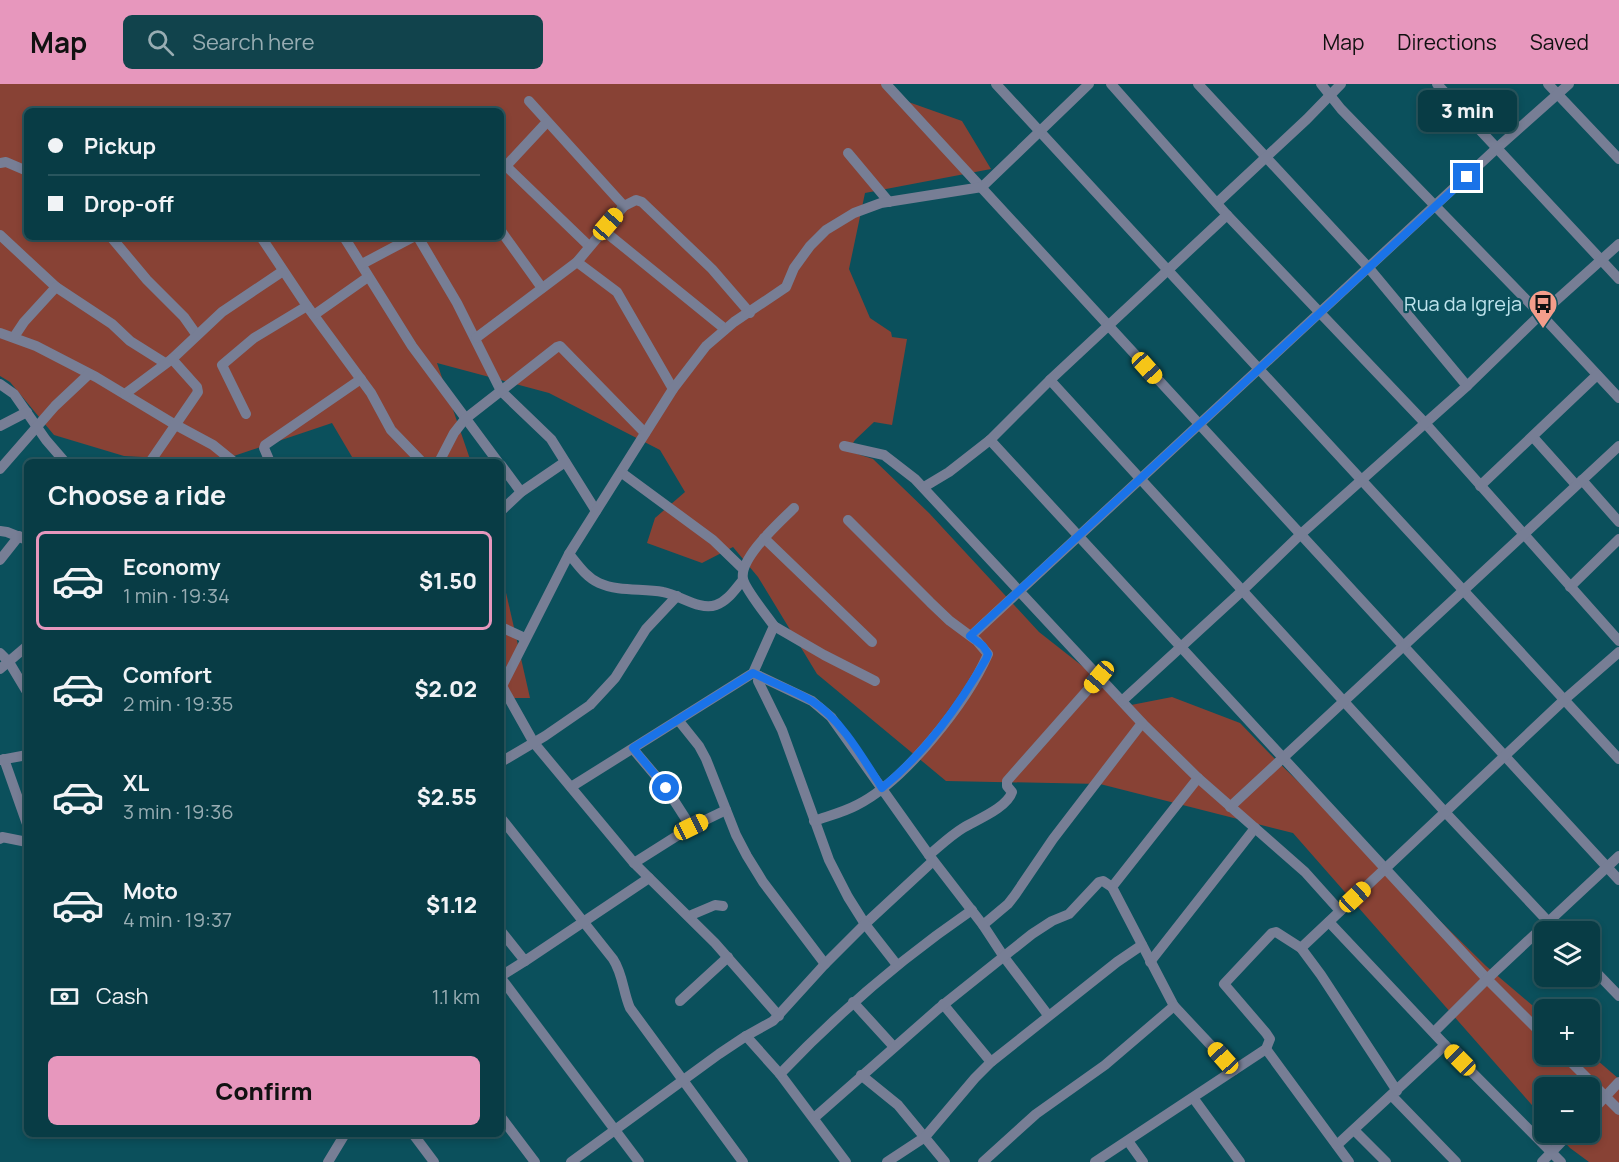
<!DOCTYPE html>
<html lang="en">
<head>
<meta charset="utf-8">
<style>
	:root { --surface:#083c45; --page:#11434c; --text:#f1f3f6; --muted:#98adb3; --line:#29565e; --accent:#e797bd }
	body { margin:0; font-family:Manrope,sans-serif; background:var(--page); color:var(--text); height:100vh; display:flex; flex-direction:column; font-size:22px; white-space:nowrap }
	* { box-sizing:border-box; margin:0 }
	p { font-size:20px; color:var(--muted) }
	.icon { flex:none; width:33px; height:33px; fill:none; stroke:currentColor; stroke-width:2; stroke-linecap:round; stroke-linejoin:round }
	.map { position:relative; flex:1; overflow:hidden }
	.details { position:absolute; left:24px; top:375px; width:480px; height:678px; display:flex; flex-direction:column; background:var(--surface); border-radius:9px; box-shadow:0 3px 9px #0003,0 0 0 2px var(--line) }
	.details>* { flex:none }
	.hud { position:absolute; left:24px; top:24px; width:480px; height:132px; border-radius:9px; box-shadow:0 3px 9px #0003,0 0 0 2px var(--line); display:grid; align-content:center; height:132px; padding:0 24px; background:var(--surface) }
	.controls { position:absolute; left:1534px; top:837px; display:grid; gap:12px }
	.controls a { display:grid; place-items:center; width:66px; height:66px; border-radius:9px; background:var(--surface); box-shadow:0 3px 9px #0003,0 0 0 2px var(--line); font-size:30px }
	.end { position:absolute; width:27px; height:27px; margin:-14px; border:8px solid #1a73e8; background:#fff; box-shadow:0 0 0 3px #fff }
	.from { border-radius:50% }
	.bubble { position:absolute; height:42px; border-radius:9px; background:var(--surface); box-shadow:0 3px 9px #0003,0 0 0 2px var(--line); font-size:20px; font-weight:800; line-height:42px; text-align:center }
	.car { position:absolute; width:18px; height:36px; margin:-18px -9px; border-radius:8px; box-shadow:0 0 4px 2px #0007; background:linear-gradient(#f5c518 24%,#345 0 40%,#f5c518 0 76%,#345 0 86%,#f5c518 0) }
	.hud b { display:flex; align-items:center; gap:21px; height:57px; font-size:22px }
	.hud b+b { border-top:2px solid var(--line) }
	.hud i { width:15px; height:15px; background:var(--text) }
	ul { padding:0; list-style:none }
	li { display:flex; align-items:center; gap:18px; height:99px; margin:0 12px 9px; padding:0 12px; border:3px solid transparent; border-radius:9px }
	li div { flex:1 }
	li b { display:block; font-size:22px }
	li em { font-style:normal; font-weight:800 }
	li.current { border-color:var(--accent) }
	li>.icon { width:54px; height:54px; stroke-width:1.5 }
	h2 { padding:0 24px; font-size:27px; line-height:72px }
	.pay { display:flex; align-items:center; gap:15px; height:66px; padding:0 24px; font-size:22px }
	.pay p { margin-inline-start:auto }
	.cta { display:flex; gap:12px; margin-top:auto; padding:12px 24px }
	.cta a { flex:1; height:69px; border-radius:9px; background:var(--accent); color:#111; font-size:24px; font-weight:800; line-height:69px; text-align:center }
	header { display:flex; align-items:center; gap:36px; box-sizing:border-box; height:84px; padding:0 30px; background:var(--accent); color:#111 }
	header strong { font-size:28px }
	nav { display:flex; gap:33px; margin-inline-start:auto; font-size:21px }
	.search { width:420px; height:54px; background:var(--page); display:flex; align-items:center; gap:15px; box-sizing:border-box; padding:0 21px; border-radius:9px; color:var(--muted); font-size:22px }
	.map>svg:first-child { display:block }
	.green { fill:#884235; fill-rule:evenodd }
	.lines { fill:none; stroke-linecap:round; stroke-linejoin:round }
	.minor { stroke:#777e95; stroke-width:10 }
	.route { stroke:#1a73e8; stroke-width:8 }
	.labels { text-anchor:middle; stroke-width:4.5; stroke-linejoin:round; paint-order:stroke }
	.poi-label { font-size:20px; fill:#bfe4ed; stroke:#0b505c; text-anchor:end }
</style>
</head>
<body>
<header>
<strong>Map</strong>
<div class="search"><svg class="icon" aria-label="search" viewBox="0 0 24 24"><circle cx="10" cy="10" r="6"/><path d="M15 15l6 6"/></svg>Search here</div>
<nav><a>Map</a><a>Directions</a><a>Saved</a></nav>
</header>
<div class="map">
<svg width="1619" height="1078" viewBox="0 0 1619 1078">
	<rect width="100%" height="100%" fill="#0b505c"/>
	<!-- green -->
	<g class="green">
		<path d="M0 0H884L900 15 962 37 991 85 865 109 849 185 870 234 891 248 892 253 907 255 892 341 874 338 855 356 848 367 873 375 929 429 1039 548 1109 603 1126 622 1172 613 1240 639 1271 671 1486 882 1545 932V970H1590L1619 995V1078H1589L1570 1064 1556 1049 1590 1048V1004H1545V1036L1293 749 1100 700 946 697 817 590 758 493 733 463 702 479 647 459 655 434 685 408 660 366 549 309 437 279 471 378H355L332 339 216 378H188L161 374 124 372 54 351 10 298 0 292ZM27 27H501V153H27Z"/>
		<path d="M501 488 502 491 530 614H501Z"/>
	</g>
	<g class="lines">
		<!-- minor -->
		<g class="minor">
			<path d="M886 0 1619 796"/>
			<path d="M996 0 1619 675"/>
			<path d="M1111 0 1227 131 1425 339 1619 557"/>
			<path d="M1198 0 1368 183 1467 302"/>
			<path d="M1321 0 1341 25 1547 237 1619 314"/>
			<path d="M1437 0 1619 195"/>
			<path d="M1548 0 1619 75"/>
			<path d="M529 17 624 122"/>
			<path d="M848 69 889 118"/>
			<path d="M0 79 6 78 27 87"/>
			<path d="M506 82 589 162"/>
			<path d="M502 85 506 82 547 38"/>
			<path d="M1217 119 1307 35 1341 0"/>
			<path d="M603 146 725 245"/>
			<path d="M501 147 542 204"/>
			<path d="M0 151 56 203 112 240 130 257 165 279"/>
			<path d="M111 153 147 196 184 233 196 250"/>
			<path d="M261 153 307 222 371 309 391 346 422 378"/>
			<path d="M344 153 412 262 498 378"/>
			<path d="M418 153 457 219 501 307 551 355 596 427"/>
			<path d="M577 178 617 208 673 305"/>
			<path d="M362 180 413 153"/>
			<path d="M314 231 368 193"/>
			<path d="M0 249 36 262 96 293 174 340 213 361 234 378"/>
			<path d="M14 253 24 238 56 203"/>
			<path d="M476 254 577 178 624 122 636 116 642 118 712 185 750 229"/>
			<path d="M1050 296 1445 728 1558 848"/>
			<path d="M0 300 14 310 46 356 65 378"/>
			<path d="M125 310 172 275 222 228 283 187"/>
			<path d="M246 330 222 281 254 254 307 222"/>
			<path d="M0 342 27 328"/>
			<path d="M1533 353 1576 401"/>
			<path d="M990 356 1487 895 1545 953"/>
			<path d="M844 362 884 371 915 395 1142 639 1198 694 1305 788 1340 827"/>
			<path d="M150 378 198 308 197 303 172 275"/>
			<path d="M270 378 264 364 265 361 361 295"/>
			<path d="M439 378 454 349 465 335 557 263 560 262 645 349"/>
			<path d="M501 381 521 408"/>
			<path d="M0 385 55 322 89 290"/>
			<path d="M622 389 713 456 743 485"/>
			<path d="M1582 396 1619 438"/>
			<path d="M1480 402 1597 291"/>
			<path d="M924 403 949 388 990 356 1050 296 1227 131"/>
			<path d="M501 427 521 408 565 378"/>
			<path d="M0 447 7 448 27 456"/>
			<path d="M764 454 872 558"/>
			<path d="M569 470C578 481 586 493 599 499 619 508 643 504 663 508 680 511 700 527 716 521 728 517 735 505 743 496"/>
			<path d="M0 476 19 452"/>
			<path d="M1570 503 1619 455"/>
			<path d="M774 542 824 571 875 597"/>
			<path d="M501 543 525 554"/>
			<path d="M971 552 1497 64 1569 0"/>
			<path d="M0 569 9 578 27 608"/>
			<path d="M0 585 27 562"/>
			<path d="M753 589 812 617 831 633 929 771 983 841 1008 820 1015 811 1053 755 1142 639"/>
			<path d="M759 592 758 597 782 646 829 776 848 813 865 840 933 777"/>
			<path d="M502 602 534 659 634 779 715 859 779 932"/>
			<path d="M501 604 569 470 673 305 706 262 734 238 786 203 794 184 810 162 826 146 854 129 881 119 982 103 1089 0"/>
			<path d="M1122 617 1242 507 1301 450 1467 302 1541 230 1619 160"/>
			<path d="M679 637 699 662 706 675 736 751 747 772 763 798 825 880"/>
			<path d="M633 665 666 704 691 743 726 726"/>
			<path d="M4 675 27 740"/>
			<path d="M0 676 27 671"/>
			<path d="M501 678 545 652 590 621 615 594 646 545 677 512"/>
			<path d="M1198 694 1112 803 1174 922 1234 986"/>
			<path d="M571 703 753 589 774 542C767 532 745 505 743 495 739 474 780 438 794 424"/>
			<path d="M1230 723 1619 362"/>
			<path d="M501 734 613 875C623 890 623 908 630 924L743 1078"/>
			<path d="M814 737C828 732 844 728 857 721 905 697 967 618 988 570L977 557 950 537 930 518 848 436"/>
			<path d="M0 755 2 753 27 758"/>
			<path d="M929 771C940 762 950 752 963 744 976 736 1007 724 1012 708L1007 702V697L1099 593"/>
			<path d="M634 779 691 743"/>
			<path d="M689 832 715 821 723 822"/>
			<path d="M1329 838 1445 961 1561 1078"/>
			<path d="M983 841 1004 873 1048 931"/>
			<path d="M501 847 525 877 649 794"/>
			<path d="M1301 864 1564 616 1619 568"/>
			<path d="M1150 878 1255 744"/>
			<path d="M1590 882 1619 912"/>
			<path d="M501 892 525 877"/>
			<path d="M501 894 639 1078"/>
			<path d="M680 917 728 873"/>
			<path d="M853 918 894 963"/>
			<path d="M943 920 991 978"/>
			<path d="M1434 948 1487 895 1619 772"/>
			<path d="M746 952 780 990 846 1078"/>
			<path d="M1266 965 1349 1078"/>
			<path d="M1563 970 1619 1026"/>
			<path d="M780 990C838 929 902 874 972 826"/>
			<path d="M861 991 898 1021 945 1078"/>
			<path d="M1392 1012 1456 1078"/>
			<path d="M1194 1015 1240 1078"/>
			<path d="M1590 1029 1619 998"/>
			<path d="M501 1033 535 1078"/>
			<path d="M814 1034 938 925 1032 850 1052 837 1069 830 1099 798 1103 797 1112 803"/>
			<path d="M1354 1046 1386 1078"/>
			<path d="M413 1050 434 1078"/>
			<path d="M1128 1057 1143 1078"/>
			<path d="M1337 1061 1445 961"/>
			<path d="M328 1078 345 1050"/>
			<path d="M571 1078 719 970 746 952 773 937 825 880 865 840 897 881"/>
			<path d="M887 1078 925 1053 975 994 991 978 1117 878 1142 861"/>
			<path d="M983 1078 1036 1030 1105 981 1174 922"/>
			<path d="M1095 1078 1266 965 1270 955 1266 949 1224 900 1272 849 1276 848 1301 864 1321 891 1397 1007"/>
			<path d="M1542 1078 1571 1048"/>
		</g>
	</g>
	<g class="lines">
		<!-- route -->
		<path class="route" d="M666 704 633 664 753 589C773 599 793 606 812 617 841 635 864 676 882 704 926 668 958 623 986 575L988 570 983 562 970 552 1467 93"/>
	</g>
	<!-- icons -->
	<defs>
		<g id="bus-pin" transform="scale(1.5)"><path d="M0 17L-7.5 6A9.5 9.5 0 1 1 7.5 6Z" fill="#f49d8b" stroke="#0b505c"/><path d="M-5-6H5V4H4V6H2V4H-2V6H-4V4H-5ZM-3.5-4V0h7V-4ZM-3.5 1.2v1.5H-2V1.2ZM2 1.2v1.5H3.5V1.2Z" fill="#111"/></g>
	</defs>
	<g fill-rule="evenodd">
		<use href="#bus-pin" x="1543" y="220"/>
	</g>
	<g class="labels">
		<!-- poi labels -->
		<g class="poi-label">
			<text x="1522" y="227">Rua da Igreja</text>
		</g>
	</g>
</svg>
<div class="controls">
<a><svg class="icon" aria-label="layers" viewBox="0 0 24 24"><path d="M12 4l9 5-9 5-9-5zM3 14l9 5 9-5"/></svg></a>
<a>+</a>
<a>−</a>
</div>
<i class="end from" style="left:666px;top:704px"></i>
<i class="end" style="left:1467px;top:93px"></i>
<div class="bubble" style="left:1418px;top:6px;width:99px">3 min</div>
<i class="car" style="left:608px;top:140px;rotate:41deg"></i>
<i class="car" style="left:1147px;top:284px;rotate:138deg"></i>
<i class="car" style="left:1099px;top:593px;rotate:220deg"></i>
<i class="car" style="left:691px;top:743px;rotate:64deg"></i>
<i class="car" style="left:1355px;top:813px;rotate:47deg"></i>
<i class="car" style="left:1223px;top:974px;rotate:318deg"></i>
<i class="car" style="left:1460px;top:976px;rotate:315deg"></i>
<div class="hud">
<b><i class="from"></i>Pickup</b>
<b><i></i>Drop-off</b>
</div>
<section class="details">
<h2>Choose a ride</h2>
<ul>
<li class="current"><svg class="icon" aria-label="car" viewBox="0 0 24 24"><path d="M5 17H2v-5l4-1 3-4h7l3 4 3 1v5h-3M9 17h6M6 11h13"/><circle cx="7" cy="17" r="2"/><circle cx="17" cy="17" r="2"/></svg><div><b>Economy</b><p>1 min · 19:34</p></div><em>$1.50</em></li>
<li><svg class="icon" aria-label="car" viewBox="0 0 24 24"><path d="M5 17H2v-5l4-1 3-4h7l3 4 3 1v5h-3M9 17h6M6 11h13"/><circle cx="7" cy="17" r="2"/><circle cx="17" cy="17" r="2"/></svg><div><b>Comfort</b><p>2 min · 19:35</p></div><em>$2.02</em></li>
<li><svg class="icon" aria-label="car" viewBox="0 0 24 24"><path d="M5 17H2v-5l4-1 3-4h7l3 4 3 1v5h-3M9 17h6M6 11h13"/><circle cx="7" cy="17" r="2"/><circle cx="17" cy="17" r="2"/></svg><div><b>XL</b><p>3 min · 19:36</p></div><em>$2.55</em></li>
<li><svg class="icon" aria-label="car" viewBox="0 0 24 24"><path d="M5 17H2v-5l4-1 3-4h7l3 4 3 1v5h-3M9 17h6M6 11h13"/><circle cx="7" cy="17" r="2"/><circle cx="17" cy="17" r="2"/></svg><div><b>Moto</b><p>4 min · 19:37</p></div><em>$1.12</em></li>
</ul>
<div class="pay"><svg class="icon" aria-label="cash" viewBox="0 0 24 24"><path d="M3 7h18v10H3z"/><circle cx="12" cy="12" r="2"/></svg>Cash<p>1.1 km</p></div>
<div class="cta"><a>Confirm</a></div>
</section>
</div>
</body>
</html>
